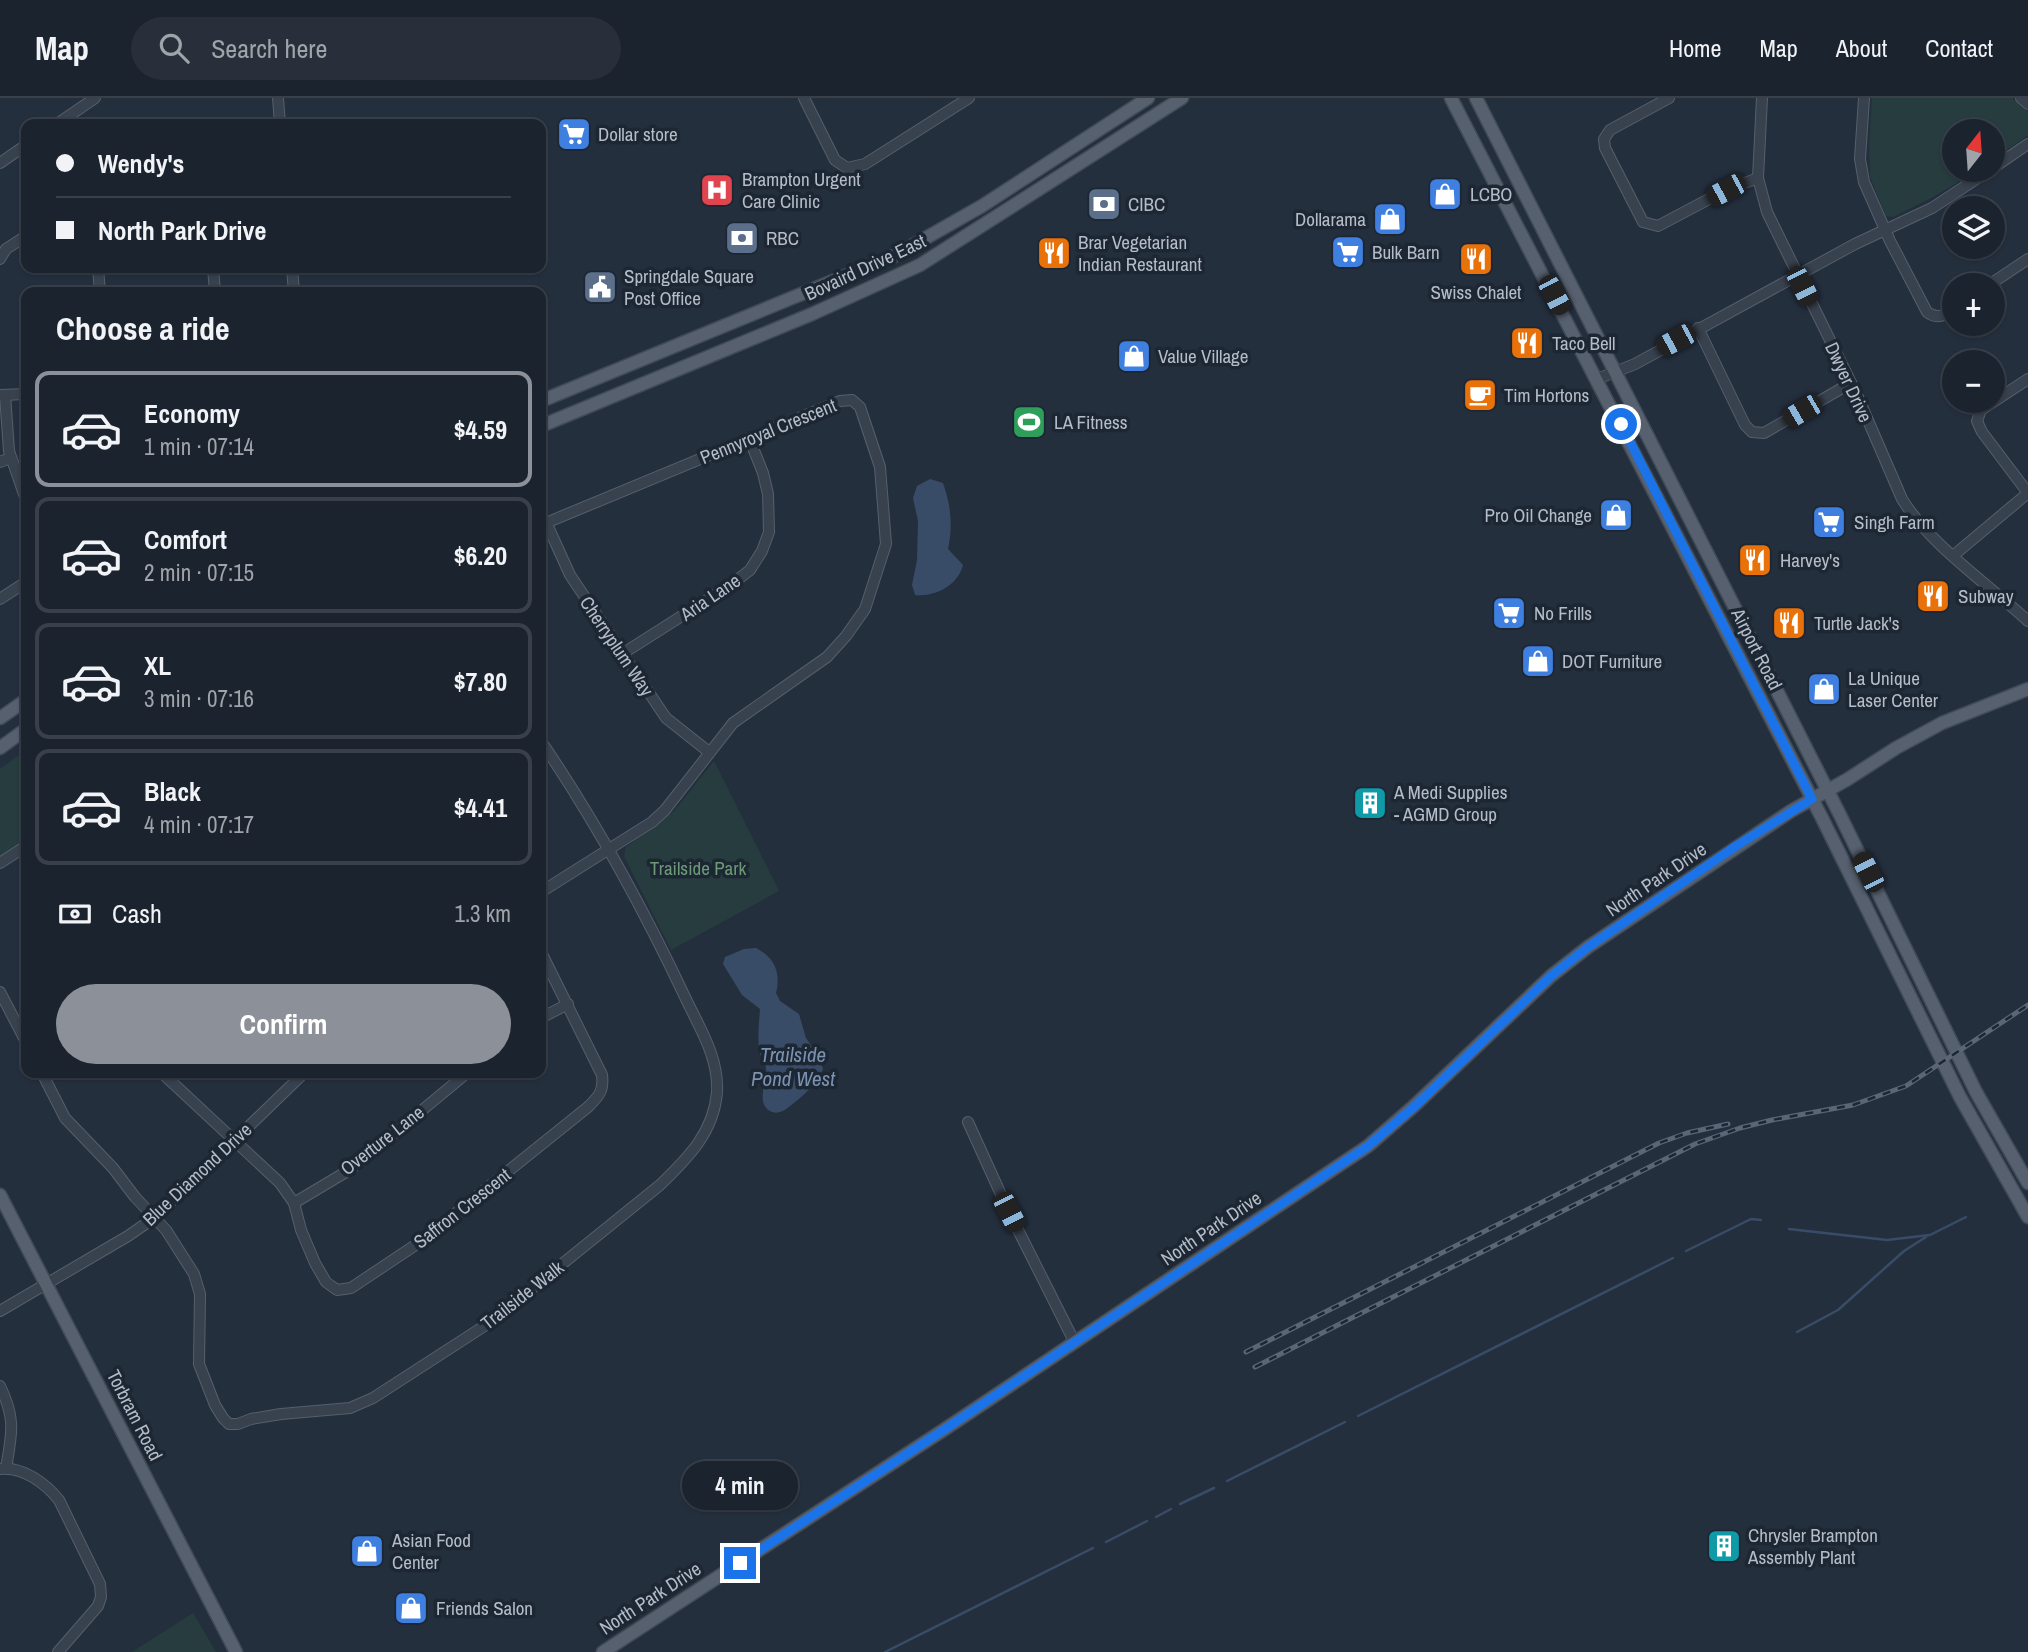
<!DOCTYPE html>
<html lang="en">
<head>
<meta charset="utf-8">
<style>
	:root { --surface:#1b232e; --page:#282f3a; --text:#f1f3f6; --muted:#a0a4aa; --line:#39404a; --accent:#8c9099 }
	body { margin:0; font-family:"Archivo Narrow",sans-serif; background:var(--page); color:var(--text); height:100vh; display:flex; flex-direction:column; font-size:26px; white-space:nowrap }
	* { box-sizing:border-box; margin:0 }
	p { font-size:23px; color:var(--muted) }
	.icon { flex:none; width:38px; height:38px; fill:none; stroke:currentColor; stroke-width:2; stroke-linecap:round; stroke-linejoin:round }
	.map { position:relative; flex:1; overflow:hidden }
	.drawer { position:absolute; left:21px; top:189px; width:525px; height:791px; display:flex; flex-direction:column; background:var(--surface); border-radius:14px; box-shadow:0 2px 5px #0004,0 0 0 2px var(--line) }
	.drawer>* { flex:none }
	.banner { position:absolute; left:21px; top:21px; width:525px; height:154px; border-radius:14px; box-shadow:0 2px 5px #0004,0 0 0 2px var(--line); display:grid; align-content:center; height:154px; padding:0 35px; background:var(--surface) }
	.needle { width:46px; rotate:17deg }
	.controls { position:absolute; left:1942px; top:21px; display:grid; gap:14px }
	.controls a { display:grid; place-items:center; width:63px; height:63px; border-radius:50%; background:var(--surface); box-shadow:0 2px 5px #0004,0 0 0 2px var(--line); font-size:35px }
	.end { position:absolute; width:32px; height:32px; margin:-16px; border:9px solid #1a73e8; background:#fff; box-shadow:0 0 0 4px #fff }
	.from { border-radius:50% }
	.bubble { position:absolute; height:49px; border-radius:24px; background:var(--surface); box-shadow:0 2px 5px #0004,0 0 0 2px var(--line); font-size:23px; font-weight:700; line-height:49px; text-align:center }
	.car { position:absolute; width:21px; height:42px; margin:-21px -10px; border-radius:9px; box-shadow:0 0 5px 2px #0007; background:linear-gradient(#222 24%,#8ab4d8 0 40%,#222 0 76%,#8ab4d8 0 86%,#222 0) }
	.banner b { display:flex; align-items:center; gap:24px; height:66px; font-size:26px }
	.banner b+b { border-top:2px solid var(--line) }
	.banner i { width:18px; height:18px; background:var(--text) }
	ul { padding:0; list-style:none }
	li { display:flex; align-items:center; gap:21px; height:116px; margin:0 14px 10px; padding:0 21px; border:4px solid var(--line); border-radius:14px }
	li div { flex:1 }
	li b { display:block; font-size:26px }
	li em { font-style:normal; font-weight:700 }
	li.current { border-color:var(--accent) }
	li>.icon { width:63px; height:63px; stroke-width:1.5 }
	h2 { padding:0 35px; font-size:32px; line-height:84px }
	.pay { display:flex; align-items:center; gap:18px; height:77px; padding:0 35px; font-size:26px }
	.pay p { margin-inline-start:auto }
	.button { display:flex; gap:14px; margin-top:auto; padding:14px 35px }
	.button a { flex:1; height:80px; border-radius:42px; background:var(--accent); color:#fff; font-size:28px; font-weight:700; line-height:80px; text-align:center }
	header { display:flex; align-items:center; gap:42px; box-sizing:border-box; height:98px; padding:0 35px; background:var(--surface); border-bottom:2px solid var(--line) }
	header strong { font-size:33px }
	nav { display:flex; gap:38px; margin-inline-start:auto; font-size:24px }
	.search { width:490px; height:63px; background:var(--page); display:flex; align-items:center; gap:18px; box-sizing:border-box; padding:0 24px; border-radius:38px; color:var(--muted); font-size:26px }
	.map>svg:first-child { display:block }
	.green { fill:#263c3f }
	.water { fill:#394c67 }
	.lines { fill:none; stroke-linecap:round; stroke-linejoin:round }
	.stream { stroke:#394c67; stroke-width:2.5 }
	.minor-casing { stroke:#565f6c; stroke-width:12 }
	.major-casing { stroke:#414a57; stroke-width:15 }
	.minor { stroke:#38414e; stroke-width:10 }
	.major { stroke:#56606e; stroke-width:12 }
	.rail-casing { stroke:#5a6575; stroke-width:5 }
	.rail { stroke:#1d2633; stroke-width:2.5; stroke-dasharray:8; stroke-linecap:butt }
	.route { stroke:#1a73e8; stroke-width:9 }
	.labels { text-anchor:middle; stroke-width:7; stroke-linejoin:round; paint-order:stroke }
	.poi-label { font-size:19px; fill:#b4bcc9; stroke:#1d2633; text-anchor:start }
	.street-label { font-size:19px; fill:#b4bcc9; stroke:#1d2633 }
	.park-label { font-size:19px; fill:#6b9a76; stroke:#1d2633 }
	.water-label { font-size:21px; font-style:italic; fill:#7c92b1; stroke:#1d2633 }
</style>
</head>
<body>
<header>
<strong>Map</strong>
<div class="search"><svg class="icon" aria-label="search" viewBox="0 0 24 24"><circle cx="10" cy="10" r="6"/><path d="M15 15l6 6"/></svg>Search here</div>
<nav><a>Home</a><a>Map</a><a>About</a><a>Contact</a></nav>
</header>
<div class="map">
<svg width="2028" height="1554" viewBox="0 0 2028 1554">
	<rect width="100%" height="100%" fill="#242f3e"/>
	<!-- green -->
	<g class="green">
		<path d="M1872 0H2012L2028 14V37L1993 62V33H1955V72H1979L1933 99 1893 119 1886 118 1870 79 1869 44Z"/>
		<path d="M26 652V743L0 759V671Z"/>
		<path d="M714 663 779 793 671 852 624 758 626 749 674 713Z"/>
		<path d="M193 1515 216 1554H132Z"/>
	</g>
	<!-- water -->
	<g class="water">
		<path d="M930 381 943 385C951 408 953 428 948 451L963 467C958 487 936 499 915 497L912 487 917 462 918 423 913 400 917 388Z"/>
		<path d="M756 850C775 860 781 875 776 895L780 903 799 916 806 940 818 958 823 971C815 988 804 997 790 1008 784 1013 777 1017 770 1013 755 1004 768 983 766 970 765 965 761 960 760 955 757 940 759 925 760 911L742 897 723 866 725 859 744 851Z"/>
	</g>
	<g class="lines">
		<!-- stream -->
		<g class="stream">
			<path d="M1789 1131 1887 1142 1930 1137 1966 1119"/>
			<path d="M1686 1153 1751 1121 1761 1122"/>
			<path d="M1797 1234 1838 1212 1904 1153 1926 1139"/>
			<path d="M1358 1318 1673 1160"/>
			<path d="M1227 1383 1345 1324"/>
			<path d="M1180 1406 1214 1390"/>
			<path d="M1156 1419 1171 1411"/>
			<path d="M1106 1444 1147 1423"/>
			<path d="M885 1554 1093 1450"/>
		</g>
		<!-- minor casing -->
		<g class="minor-casing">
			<g id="minor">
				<path d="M278 0 280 26"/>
				<path d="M804 0 835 62 847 70 865 66 969 0"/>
				<path d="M1669 0 1610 32 1604 41 1605 50 1643 124 1658 128 1726 92 1758 80"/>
				<path d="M1762 0 1758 80 1767 114 1857 297 1902 401C1930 447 1988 486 2028 523"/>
				<path d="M1864 0 1860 61 1864 84 1890 143 1927 214C1937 222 1945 217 1955 211"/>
				<path d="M2021 0 2028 6"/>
				<path d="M57 26 95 0"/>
				<path d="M0 65 26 47"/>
				<path d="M1993 70 2028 46"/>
				<path d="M0 161 6 151 26 138"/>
				<path d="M98 170 100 194"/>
				<path d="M213 170 215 194"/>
				<path d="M292 170 294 194"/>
				<path d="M1989 187 2028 161"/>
				<path d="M1698 230 1745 327 1752 334 1764 335 1851 285"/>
				<path d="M1597 281 1635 266 1855 146 1932 110 1990 72"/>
				<path d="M2028 281 1981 312 1977 323 1982 334 2028 395"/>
				<path d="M1 297 26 296"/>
				<path d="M5 297 9 353 26 402"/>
				<path d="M0 364 10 360"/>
				<path d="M546 424 570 477 666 620 709 654"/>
				<path d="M541 427 840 303 852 302 860 309 880 369 886 446 865 511 846 538 827 559 733 625 665 712 652 724 541 794"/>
				<path d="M1954 457 2028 395"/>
				<path d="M0 501 26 484"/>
				<path d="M622 556 732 486 750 472 762 453 769 434 768 396 763 375 749 340"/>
				<path d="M0 765 26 748"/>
				<path d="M0 894 26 944"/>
				<path d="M541 920 568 906"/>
				<path d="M42 975 65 1020 113 1070 135 1099 166 1132 194 1176 200 1196 199 1266 215 1307 223 1320 229 1326H238L251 1321 281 1316 350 1310 373 1300 489 1225 660 1087C688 1060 714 1034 717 994 719 959 699 929 685 899 643 810 596 724 541 643"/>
				<path d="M162 975 280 1085 294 1105 301 1132 315 1165 326 1184 337 1192 351 1190 420 1144 588 1009C599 998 604 993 602 977L541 854"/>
				<path d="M968 1024 1009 1114 1074 1243"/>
				<path d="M294 1105 351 1071 467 975"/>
				<path d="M0 1213 128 1138 154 1120 304 975"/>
				<path d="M0 1288C16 1321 12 1335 6 1370"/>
				<path d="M0 1371C23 1368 46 1386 59 1402L100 1486 101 1499 98 1508 58 1554"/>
			</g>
		</g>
		<!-- major casing -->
		<g class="major-casing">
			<g id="major">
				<path d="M1451 0 1822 720 1960 999 2028 1119"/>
				<path d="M1476 0 1839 715 1976 994 2028 1085"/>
				<path d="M541 303 894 158 982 108 1148 0"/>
				<path d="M541 328 812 216 920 167 1182 0"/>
				<path d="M0 620 26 602"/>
				<path d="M0 650 26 631"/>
				<path d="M0 1097 236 1554"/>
				<path d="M603 1554 945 1331 1368 1048 1414 1008 1551 878 1588 849 1791 713 1848 681 1896 650 1942 625 2028 591"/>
			</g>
		</g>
		<!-- minor -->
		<use href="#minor" class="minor"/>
		<!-- major -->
		<use href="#major" class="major"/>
		<!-- rail casing -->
		<g class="rail-casing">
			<g id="rail">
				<path d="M1246 1254 1659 1045 1687 1035 1728 1026"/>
				<path d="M1255 1269 1695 1046 1740 1030 1772 1022 1853 1007 1906 988 2028 907"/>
			</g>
		</g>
		<!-- rail -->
		<use href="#rail" class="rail"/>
	</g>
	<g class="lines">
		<!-- route -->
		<path class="route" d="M740 1465 945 1331 1368 1048 1415 1008 1551 878 1588 849 1736 748 1812 701 1621 326"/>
	</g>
	<!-- icons -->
	<defs>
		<g id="supermarket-square" transform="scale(1.75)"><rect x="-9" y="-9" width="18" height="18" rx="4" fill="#3f7fe0" stroke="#1d2633"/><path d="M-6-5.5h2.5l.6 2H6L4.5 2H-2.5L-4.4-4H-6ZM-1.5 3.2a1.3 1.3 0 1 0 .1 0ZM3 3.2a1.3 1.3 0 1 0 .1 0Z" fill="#fff"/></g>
		<g id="hospital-square" transform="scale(1.75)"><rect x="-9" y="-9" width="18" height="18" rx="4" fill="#e0444e" stroke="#1d2633"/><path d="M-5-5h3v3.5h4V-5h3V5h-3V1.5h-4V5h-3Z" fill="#fff"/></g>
		<g id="shop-square" transform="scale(1.75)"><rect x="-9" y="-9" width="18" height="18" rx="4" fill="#3f7fe0" stroke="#1d2633"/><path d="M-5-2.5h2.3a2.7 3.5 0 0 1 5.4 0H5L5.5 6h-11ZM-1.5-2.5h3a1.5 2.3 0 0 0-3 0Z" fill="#fff"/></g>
		<g id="bank-square" transform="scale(1.75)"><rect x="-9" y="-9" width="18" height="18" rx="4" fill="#5c6f8a" stroke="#1d2633"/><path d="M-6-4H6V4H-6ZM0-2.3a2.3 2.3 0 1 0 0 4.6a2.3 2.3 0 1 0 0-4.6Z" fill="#fff"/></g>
		<g id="restaurant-square" transform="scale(1.75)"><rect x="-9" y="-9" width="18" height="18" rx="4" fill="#e8710a" stroke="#1d2633"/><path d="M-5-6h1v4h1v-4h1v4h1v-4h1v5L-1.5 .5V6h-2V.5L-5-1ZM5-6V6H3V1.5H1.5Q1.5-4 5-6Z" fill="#fff"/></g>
		<g id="civic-square" transform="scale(1.75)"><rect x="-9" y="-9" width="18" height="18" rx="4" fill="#5c6f8a" stroke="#1d2633"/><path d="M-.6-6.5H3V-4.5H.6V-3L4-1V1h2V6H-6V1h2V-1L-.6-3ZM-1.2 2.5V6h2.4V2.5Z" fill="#fff"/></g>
		<g id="cafe-square" transform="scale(1.75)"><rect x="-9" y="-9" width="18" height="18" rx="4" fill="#e8710a" stroke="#1d2633"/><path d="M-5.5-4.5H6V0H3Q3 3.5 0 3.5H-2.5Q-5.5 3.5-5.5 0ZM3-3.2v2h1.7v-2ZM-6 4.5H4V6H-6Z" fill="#fff"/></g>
		<g id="stadium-square" transform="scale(1.75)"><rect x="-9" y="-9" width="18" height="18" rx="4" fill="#2e9e5b" stroke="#1d2633"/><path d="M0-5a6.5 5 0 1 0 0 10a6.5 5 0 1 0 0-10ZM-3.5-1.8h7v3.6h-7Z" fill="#fff"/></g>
		<g id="building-square" transform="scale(1.75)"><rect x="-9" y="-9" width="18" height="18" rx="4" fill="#0f9aa8" stroke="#1d2633"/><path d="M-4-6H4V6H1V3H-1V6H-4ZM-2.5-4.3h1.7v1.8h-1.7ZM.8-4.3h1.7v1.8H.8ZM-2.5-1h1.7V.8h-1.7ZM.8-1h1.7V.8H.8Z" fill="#fff"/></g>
	</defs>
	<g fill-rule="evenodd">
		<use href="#supermarket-square" x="574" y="36"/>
		<use href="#hospital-square" x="717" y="92"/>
		<use href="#shop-square" x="1445" y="96"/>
		<use href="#bank-square" x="1104" y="106"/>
		<use href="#shop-square" x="1390" y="121"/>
		<use href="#bank-square" x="742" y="140"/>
		<use href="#supermarket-square" x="1348" y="154"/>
		<use href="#restaurant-square" x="1054" y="155"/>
		<use href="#restaurant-square" x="1476" y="161"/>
		<use href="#civic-square" x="600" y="189"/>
		<use href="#restaurant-square" x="1527" y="245"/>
		<use href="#shop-square" x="1134" y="258"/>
		<use href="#cafe-square" x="1480" y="297"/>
		<use href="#stadium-square" x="1029" y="324"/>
		<use href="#shop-square" x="1616" y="417"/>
		<use href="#supermarket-square" x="1829" y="424"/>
		<use href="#restaurant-square" x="1755" y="462"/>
		<use href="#restaurant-square" x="1933" y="498"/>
		<use href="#supermarket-square" x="1509" y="515"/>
		<use href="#restaurant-square" x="1789" y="525"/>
		<use href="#shop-square" x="1538" y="563"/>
		<use href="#shop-square" x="1824" y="591"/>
		<use href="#building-square" x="1370" y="705"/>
		<use href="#building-square" x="1724" y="1448"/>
		<use href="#shop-square" x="367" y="1453"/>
		<use href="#shop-square" x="411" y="1510"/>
	</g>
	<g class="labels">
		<!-- poi labels -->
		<g class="poi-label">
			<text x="598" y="43">Dollar store</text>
			<text x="742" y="88">Brampton Urgent<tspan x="742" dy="22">Care Clinic</tspan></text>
			<text x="1470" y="103">LCBO</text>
			<text x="1128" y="113">CIBC</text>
			<text x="1366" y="128" text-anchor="end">Dollarama</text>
			<text x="766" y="147">RBC</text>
			<text x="1078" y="151">Brar Vegetarian<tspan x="1078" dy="22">Indian Restaurant</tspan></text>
			<text x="1372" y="161">Bulk Barn</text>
			<text x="624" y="185">Springdale Square<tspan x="624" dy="22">Post Office</tspan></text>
			<text x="1476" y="201" text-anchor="middle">Swiss Chalet</text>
			<text x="1552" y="252">Taco Bell</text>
			<text x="1158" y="265">Value Village</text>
			<text x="1504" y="304">Tim Hortons</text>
			<text x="1054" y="331">LA Fitness</text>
			<text x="1592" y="424" text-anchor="end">Pro Oil Change</text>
			<text x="1854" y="431">Singh Farm</text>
			<text x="1780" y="469">Harvey's</text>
			<text x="1958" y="505">Subway</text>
			<text x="1534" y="522">No Frills</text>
			<text x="1814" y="532">Turtle Jack's</text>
			<text x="1562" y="570">DOT Furniture</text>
			<text x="1848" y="587">La Unique<tspan x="1848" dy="22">Laser Center</tspan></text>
			<text x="1394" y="701">A Medi Supplies<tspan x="1394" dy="22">- AGMD Group</tspan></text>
			<text x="1748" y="1444">Chrysler Brampton<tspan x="1748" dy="22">Assembly Plant</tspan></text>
			<text x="392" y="1449">Asian Food<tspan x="392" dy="22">Center</tspan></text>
			<text x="436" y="1517">Friends Salon</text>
		</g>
		<!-- street labels -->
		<g class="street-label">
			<text transform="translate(865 169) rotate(-25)" y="7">Bovaird Drive East</text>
			<text transform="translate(1849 284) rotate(65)" y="7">Dwyer Drive</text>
			<text transform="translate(768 333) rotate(-22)" y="7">Pennyroyal Crescent</text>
			<text transform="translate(710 499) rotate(-34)" y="7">Aria Lane</text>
			<text transform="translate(617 548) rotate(56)" y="7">Cherryplum Way</text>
			<text transform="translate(1757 551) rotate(63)" y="7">Airport Road</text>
			<text transform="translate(1656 781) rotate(-34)" y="7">North Park Drive</text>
			<text transform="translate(382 1042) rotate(-38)" y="7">Overture Lane</text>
			<text transform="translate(197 1076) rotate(-43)" y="7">Blue Diamond Drive</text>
			<text transform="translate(462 1110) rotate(-38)" y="7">Saffron Crescent</text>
			<text transform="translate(1211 1130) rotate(-34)" y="7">North Park Drive</text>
			<text transform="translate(522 1197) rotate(-38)" y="7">Trailside Walk</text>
			<text transform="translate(135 1317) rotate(63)" y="7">Torbram Road</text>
			<text transform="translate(650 1500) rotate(-33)" y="7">North Park Drive</text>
		</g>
		<!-- park labels -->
		<g class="park-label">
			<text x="698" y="777">Trailside Park</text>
		</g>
		<!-- water labels -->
		<g class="water-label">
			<text x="793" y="964">Trailside<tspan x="793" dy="24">Pond West</tspan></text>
		</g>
	</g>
</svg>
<div class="controls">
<a><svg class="needle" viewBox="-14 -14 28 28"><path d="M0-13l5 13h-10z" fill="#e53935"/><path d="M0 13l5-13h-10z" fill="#a0a4aa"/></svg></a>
<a><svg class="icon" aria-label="layers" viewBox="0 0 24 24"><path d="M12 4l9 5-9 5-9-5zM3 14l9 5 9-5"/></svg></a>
<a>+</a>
<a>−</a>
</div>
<i class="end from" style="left:1621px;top:326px"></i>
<i class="end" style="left:740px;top:1465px"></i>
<div class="bubble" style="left:682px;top:1363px;width:116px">4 min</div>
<i class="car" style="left:1726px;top:92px;rotate:242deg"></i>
<i class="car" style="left:1802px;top:188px;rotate:153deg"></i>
<i class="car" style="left:1554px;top:197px;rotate:152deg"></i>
<i class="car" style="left:1676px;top:242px;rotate:242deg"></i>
<i class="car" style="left:1802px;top:313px;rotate:240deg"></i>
<i class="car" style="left:1868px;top:774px;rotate:333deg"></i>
<i class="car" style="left:1009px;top:1114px;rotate:153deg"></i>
<div class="banner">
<b><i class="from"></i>Wendy's</b>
<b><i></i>North Park Drive</b>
</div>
<section class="drawer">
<h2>Choose a ride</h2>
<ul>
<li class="current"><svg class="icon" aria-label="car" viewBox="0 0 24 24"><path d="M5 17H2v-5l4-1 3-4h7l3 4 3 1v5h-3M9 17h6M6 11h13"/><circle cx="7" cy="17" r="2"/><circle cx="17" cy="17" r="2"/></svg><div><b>Economy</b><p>1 min · 07:14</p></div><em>$4.59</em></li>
<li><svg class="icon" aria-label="car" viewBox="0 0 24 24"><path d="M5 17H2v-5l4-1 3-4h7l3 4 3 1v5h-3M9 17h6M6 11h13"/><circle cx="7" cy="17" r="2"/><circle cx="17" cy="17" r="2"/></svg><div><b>Comfort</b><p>2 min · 07:15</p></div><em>$6.20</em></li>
<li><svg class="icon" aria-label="car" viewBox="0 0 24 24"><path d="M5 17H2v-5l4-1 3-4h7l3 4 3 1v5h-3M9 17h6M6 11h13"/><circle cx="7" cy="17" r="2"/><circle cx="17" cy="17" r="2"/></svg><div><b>XL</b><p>3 min · 07:16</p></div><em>$7.80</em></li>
<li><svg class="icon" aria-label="car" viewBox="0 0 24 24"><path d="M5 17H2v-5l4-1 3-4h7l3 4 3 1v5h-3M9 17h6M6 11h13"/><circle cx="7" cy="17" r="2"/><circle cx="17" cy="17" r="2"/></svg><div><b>Black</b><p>4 min · 07:17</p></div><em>$4.41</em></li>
</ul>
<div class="pay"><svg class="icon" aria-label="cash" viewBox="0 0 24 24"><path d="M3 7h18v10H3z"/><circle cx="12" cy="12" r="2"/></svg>Cash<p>1.3 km</p></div>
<div class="button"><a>Confirm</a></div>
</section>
</div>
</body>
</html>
